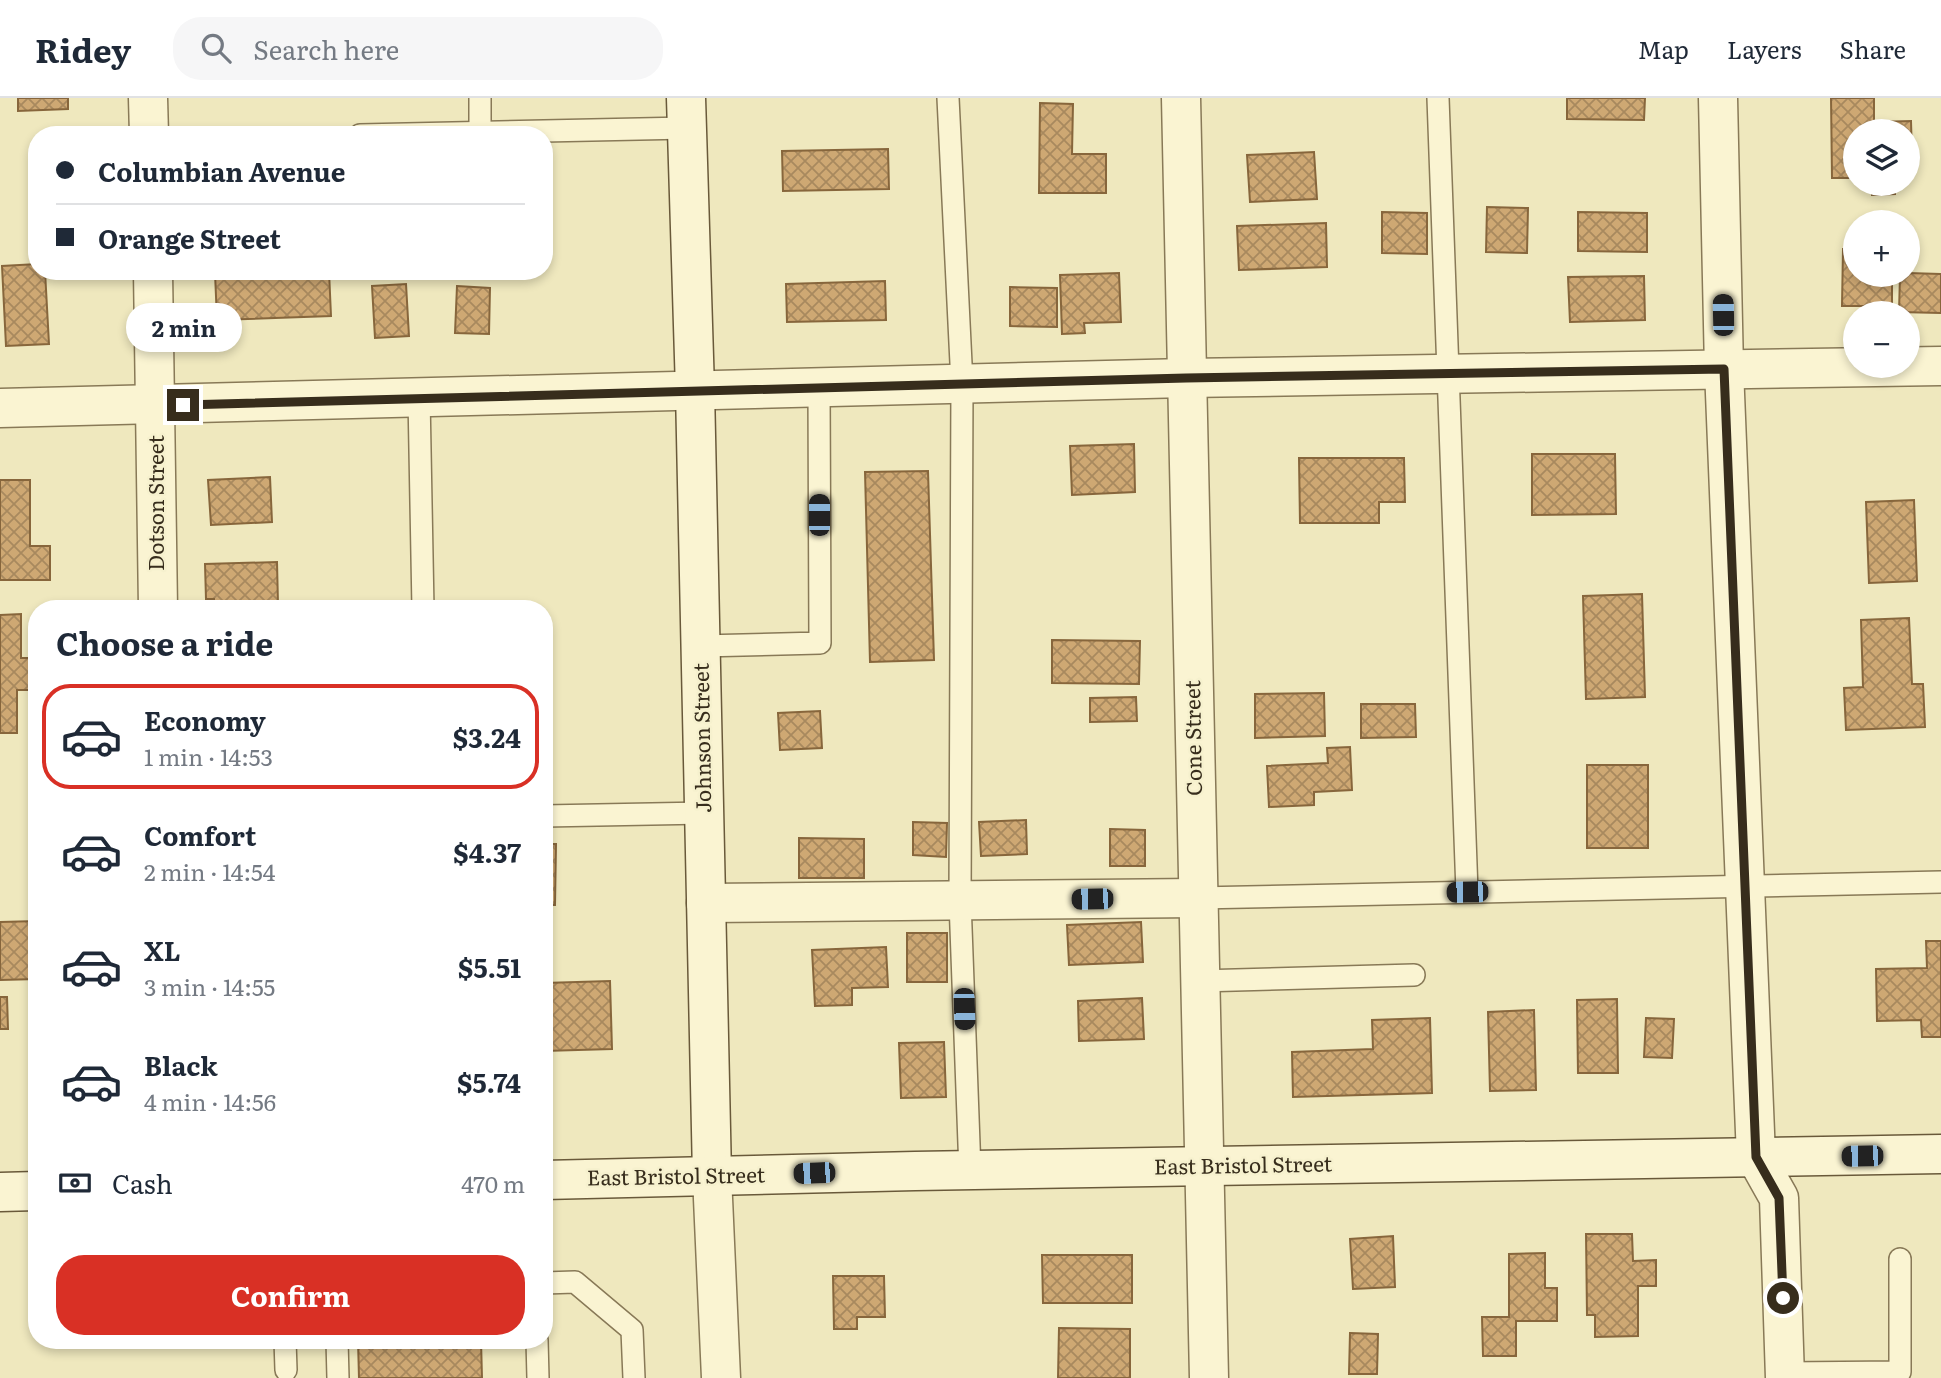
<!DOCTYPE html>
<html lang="en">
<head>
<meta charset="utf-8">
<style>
	:root { --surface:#fff; --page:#f6f6f7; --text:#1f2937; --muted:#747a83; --line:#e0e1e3; --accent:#d93025 }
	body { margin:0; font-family:Literata,serif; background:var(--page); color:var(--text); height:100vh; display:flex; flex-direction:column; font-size:26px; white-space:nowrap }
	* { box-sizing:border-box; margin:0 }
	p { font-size:23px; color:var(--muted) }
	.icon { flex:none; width:38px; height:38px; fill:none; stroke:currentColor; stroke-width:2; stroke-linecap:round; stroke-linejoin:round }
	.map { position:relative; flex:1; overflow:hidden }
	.sheet { position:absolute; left:28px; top:502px; width:525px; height:749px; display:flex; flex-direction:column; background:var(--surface); border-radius:28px; box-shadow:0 4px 10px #0003 }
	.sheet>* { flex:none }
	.banner { position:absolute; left:28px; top:28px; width:525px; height:154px; border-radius:28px; box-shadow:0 4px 10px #0003; display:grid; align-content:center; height:154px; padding:0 28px; background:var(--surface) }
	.tools { position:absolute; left:1843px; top:21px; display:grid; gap:14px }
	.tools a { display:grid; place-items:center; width:77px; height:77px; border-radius:50%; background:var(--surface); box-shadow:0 4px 10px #0003; font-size:35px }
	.end { position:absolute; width:32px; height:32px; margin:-16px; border:9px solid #372d1c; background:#fff; box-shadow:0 0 0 4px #fff }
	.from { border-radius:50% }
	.bubble { position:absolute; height:49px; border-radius:24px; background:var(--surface); box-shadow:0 4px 10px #0003; font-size:23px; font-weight:700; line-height:49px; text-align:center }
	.car { position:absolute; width:21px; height:42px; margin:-21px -10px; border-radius:9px; box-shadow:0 0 5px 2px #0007; background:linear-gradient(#222 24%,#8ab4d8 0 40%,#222 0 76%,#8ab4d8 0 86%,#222 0) }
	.banner b { display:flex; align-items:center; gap:24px; height:66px; font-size:26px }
	.banner b+b { border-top:2px solid var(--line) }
	.banner i { width:18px; height:18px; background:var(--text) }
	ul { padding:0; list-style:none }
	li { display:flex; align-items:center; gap:21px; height:105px; margin:0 14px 10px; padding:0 14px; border:4px solid transparent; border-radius:28px }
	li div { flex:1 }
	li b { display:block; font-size:26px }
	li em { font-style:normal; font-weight:700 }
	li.current { border-color:var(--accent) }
	li>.icon { width:63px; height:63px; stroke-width:1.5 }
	h2 { padding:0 28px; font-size:32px; line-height:84px }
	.pay { display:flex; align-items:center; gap:18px; height:77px; padding:0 28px; font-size:26px }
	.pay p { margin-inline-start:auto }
	.button { display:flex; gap:14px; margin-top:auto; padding:14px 28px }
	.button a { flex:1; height:80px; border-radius:28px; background:var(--accent); color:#fff; font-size:28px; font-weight:700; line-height:80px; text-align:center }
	header { display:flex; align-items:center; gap:42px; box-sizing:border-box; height:98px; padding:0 35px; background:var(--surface); border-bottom:2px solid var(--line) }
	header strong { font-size:33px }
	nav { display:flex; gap:38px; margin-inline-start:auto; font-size:24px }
	.search { width:490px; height:63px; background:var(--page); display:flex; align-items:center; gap:18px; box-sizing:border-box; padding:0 24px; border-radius:28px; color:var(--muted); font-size:26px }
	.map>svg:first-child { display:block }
	.building { fill:url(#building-cross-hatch); stroke:#87663c; stroke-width:2 }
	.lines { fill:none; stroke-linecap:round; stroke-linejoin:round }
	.service-casing { stroke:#887957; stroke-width:24 }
	.minor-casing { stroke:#887957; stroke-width:41 }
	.tertiary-casing { stroke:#887957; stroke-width:41 }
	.secondary-casing { stroke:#69593a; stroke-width:41 }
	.service { stroke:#faf4d2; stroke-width:21 }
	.minor { stroke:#faf4d2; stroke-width:38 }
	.tertiary { stroke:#faf4d2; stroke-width:38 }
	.secondary { stroke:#faf4d2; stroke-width:38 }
	.route { stroke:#372d1c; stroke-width:9 }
	.labels { text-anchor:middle; stroke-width:5; stroke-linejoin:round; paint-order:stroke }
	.street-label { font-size:21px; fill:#372d1c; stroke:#f6f1ce }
</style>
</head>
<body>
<header>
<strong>Ridey</strong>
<div class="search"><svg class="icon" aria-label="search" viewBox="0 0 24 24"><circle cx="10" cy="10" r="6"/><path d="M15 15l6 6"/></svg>Search here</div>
<nav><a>Map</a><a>Layers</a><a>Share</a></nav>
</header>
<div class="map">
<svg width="1941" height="1280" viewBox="0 0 1941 1280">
	<defs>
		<pattern id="building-cross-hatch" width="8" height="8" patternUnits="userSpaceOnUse" patternTransform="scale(1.75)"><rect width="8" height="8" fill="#cea873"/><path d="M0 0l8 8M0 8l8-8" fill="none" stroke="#a8895e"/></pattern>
	</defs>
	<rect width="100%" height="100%" fill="#efe8be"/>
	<!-- building -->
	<g class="building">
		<path d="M18 0H68V11L18 13Z"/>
		<path d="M1567 0H1645L1644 22 1567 21Z"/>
		<path d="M1831 0H1874V24L1911 23 1912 59H1908V33H1855V80H1832Z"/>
		<path d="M1040 5 1073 6 1072 56H1106V95H1039Z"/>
		<path d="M888 51 889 91 783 93 782 53Z"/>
		<path d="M1314 54 1317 101 1250 104 1247 57Z"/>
		<path d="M1872 86H1895V96L1872 97Z"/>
		<path d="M1487 109 1528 110 1527 155 1486 154Z"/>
		<path d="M1382 114 1427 115V156L1382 155Z"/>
		<path d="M1578 114 1647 115V154L1578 153Z"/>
		<path d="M1326 125 1327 169 1239 172 1237 128Z"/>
		<path d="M1843 151 1855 152V177H1892V208H1842Z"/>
		<path d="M37 166V173H45L49 246 6 248 2 168Z"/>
		<path d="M251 173H329L331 218 217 222 215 175Z"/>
		<path d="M1119 175 1121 224 1084 225 1085 235 1062 236 1060 177Z"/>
		<path d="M1908 175 1941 176V215L1899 214 1900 177Z"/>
		<path d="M1644 178 1645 222 1570 224 1568 179Z"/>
		<path d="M885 183 886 222 787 224 786 186Z"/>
		<path d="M406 186 409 238 375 240 372 188Z"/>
		<path d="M457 188 490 190 489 236 455 235Z"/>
		<path d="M1010 189 1057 190V229L1010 228Z"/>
		<path d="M1134 346 1135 394 1072 397 1070 348Z"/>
		<path d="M1532 356H1615L1616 416 1532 417Z"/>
		<path d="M1299 360H1404L1405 404H1379V425H1300Z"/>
		<path d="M928 373 934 562 870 564 865 374Z"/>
		<path d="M270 379 272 424 211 427 208 382Z"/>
		<path d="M0 382H30V448H50V482H0Z"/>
		<path d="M1914 402 1917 483 1869 485 1866 404Z"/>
		<path d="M277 464 278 506 255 507V511H214V501H206L205 466Z"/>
		<path d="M1642 496 1645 599 1586 601 1583 498Z"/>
		<path d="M21 516V560H30L31 592H17V635H0V517Z"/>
		<path d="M1909 520 1912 586H1923L1925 629 1846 632 1844 590 1863 589 1861 522Z"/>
		<path d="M1052 542 1140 543 1139 586 1052 585Z"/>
		<path d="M1324 595 1325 638 1255 640V596Z"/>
		<path d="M1136 599 1137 623 1090 624V600Z"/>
		<path d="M1361 606H1415L1416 639 1361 640Z"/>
		<path d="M820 613 822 650 780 652 778 615Z"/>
		<path d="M1350 649 1352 692 1314 694V707L1269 709 1267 668 1328 665 1327 650Z"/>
		<rect x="1587" y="667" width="61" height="83"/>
		<path d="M1026 722 1027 756 981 758 979 724Z"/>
		<path d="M913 724 947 725 946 759 913 757Z"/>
		<path d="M1110 731 1145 732V768H1110Z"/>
		<path d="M799 740 864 741V780H799Z"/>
		<path d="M544 746H556L555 807H544Z"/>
		<path d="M37 823V881L0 882V824Z"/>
		<path d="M1141 824 1143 864 1069 867 1067 827Z"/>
		<rect x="907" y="835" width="40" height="49"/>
		<path d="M1926 843H1941V939H1922L1921 922 1877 923 1876 871 1927 870Z"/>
		<path d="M886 849 888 889 852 890V907L815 908 812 852Z"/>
		<path d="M610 883 612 951 544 953V885Z"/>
		<path d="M0 899H7L8 931H0Z"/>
		<path d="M1142 900 1144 941 1079 943 1078 903Z"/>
		<path d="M1617 901 1618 975H1578L1577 902Z"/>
		<path d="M1534 912 1536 992 1490 993 1488 914Z"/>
		<path d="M1430 920 1432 995 1293 999 1292 954 1373 951 1372 922Z"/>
		<path d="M1646 920 1674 921 1672 960 1644 959Z"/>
		<path d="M944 944 946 999 901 1000 899 945Z"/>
		<path d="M1586 1136H1632L1633 1163 1656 1162V1188H1638V1238L1595 1239V1217H1587Z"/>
		<path d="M1393 1138 1395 1189 1353 1191 1350 1141Z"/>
		<path d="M1545 1155V1190H1557V1223H1516V1258H1483L1482 1219H1509V1156Z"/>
		<path d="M1042 1157H1132V1205H1043Z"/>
		<path d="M833 1178H884L885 1219H857V1231H834Z"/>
		<path d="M1059 1230 1130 1231V1280H1058Z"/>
		<path d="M1350 1235 1378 1236 1377 1276H1349Z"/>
		<path d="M358 1242H481L482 1280H359Z"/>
	</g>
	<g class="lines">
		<!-- service casing -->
		<g class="service-casing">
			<g id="service">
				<path d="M948 0 962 286 960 803 970 1073"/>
				<path d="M1438 0 1467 794"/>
				<path d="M480 34V0"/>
				<path d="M360 37 687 30"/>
				<path d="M419 299 423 511"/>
				<path d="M701 548 820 545 819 289"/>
				<path d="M544 718 705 715"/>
				<path d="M1197 800 1941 784"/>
				<path d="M1199 883 1414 877"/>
				<path d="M544 1185 575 1184 632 1232 634 1280"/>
				<path d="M285 1242 286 1272"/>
				<path d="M337 1242 338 1280"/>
				<path d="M537 1242 538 1280"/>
				<path d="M1785 1275 1900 1274V1161"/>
			</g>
		</g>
		<!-- minor casing -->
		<g class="minor-casing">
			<g id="minor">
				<path d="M148 0 149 37"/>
				<path d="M1181 0 1209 1280"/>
				<path d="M1718 0 1724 271 1756 1059 1779 1100 1785 1280"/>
				<path d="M153 173 158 511"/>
				<path d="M0 310 1186 280 1941 268"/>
				<path d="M706 805 1197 800"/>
			</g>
		</g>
		<!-- tertiary casing -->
		<g class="tertiary-casing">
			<path id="tertiary" d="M712 1078 721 1280"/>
		</g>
		<!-- secondary casing -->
		<g class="secondary-casing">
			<g id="secondary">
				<path d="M686 0 695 292 712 1078"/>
				<path d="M544 1082 915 1073 1941 1056"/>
				<path d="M0 1094 37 1093"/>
			</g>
		</g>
		<!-- service -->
		<use href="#service" class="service"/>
		<!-- minor -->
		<use href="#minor" class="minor"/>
		<!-- tertiary -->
		<use href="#tertiary" class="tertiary"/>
		<!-- secondary -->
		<use href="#secondary" class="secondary"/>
	</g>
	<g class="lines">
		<!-- route -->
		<path class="route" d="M183 307 1186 280 1724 271 1756 1059 1779 1100 1783 1200"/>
	</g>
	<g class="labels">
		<!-- street labels -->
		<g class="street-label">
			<text transform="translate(157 405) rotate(-90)" y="7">Dotson Street</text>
			<text transform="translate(703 640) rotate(-91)" y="7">Johnson Street</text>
			<text transform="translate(1194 640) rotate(-91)" y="7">Cone Street</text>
			<text transform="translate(1243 1068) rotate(-1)" y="7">East Bristol Street</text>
			<text transform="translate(676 1079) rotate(-1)" y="7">East Bristol Street</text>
		</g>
	</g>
</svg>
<div class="tools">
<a><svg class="icon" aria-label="layers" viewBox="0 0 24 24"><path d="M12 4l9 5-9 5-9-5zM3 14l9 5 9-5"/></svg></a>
<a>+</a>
<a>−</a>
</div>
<i class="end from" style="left:1783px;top:1200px"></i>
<i class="end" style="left:183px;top:307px"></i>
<div class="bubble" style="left:126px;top:205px;width:116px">2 min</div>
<i class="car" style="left:1723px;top:217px;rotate:359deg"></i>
<i class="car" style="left:819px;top:417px;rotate:0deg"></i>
<i class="car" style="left:1467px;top:794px;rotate:269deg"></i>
<i class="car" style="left:1092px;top:801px;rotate:269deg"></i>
<i class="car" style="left:964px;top:911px;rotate:178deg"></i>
<i class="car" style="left:1862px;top:1058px;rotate:269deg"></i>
<i class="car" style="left:814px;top:1075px;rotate:268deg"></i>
<div class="banner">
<b><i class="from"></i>Columbian Avenue</b>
<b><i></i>Orange Street</b>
</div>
<section class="sheet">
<h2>Choose a ride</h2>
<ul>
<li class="current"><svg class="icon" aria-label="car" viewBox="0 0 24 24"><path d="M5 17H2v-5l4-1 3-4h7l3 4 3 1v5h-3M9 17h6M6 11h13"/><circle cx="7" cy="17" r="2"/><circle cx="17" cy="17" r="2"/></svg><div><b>Economy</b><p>1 min · 14:53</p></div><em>$3.24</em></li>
<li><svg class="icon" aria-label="car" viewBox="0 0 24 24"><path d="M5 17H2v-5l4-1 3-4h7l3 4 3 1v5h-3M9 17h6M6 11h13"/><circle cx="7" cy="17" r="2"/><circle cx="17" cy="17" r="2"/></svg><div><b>Comfort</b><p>2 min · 14:54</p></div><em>$4.37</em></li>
<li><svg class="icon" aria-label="car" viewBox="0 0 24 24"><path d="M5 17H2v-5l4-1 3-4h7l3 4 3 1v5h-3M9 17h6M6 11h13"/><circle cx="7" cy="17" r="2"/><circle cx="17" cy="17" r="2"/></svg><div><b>XL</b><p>3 min · 14:55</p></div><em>$5.51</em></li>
<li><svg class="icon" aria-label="car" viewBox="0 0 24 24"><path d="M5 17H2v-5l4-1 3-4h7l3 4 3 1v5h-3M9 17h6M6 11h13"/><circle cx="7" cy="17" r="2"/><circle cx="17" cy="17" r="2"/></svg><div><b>Black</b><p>4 min · 14:56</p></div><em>$5.74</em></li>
</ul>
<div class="pay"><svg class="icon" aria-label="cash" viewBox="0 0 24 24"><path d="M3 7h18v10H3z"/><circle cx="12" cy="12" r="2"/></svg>Cash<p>470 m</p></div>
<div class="button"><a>Confirm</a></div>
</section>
</div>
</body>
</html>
